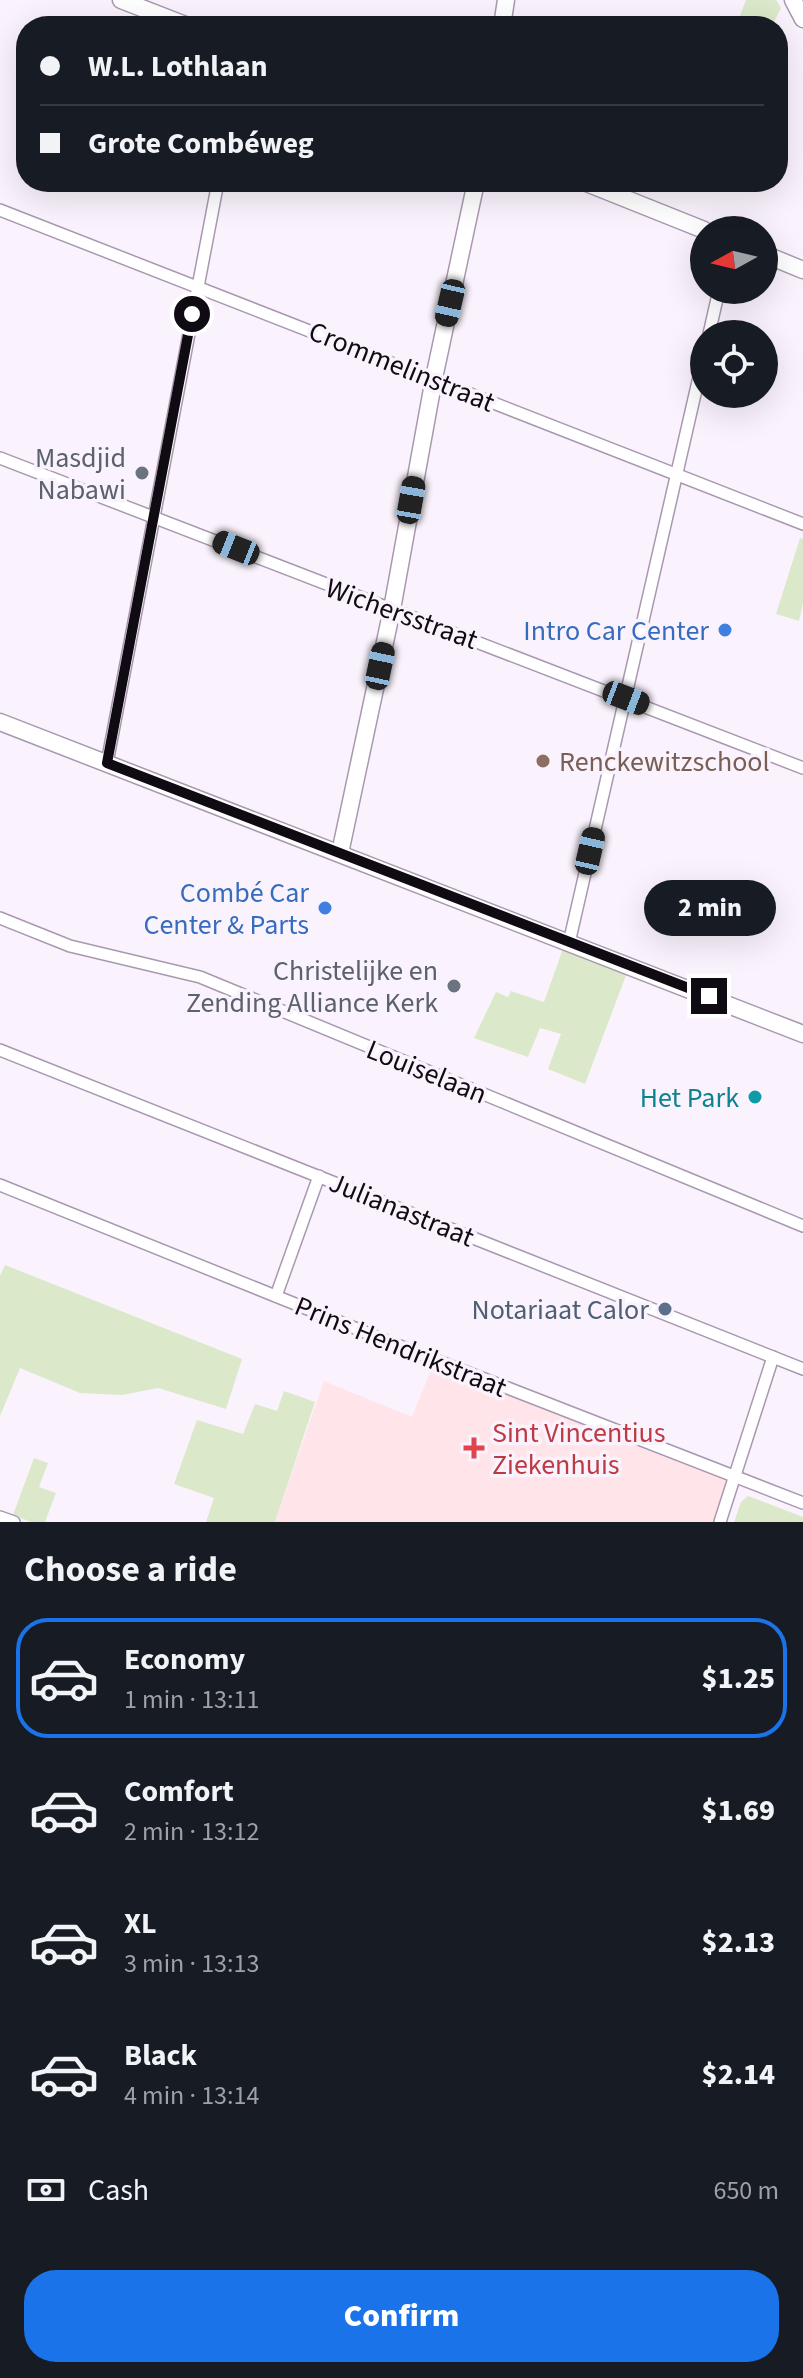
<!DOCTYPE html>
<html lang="en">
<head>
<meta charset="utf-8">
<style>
	:root { --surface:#171b24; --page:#242831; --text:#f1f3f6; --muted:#9ea1a6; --line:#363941; --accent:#1a73e8 }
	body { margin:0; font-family:"Source Sans 3",sans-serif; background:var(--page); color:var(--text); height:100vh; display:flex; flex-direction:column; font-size:30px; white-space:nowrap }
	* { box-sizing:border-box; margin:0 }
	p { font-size:26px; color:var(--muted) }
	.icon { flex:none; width:44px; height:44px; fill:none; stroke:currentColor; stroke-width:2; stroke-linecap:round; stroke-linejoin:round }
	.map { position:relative; height:1522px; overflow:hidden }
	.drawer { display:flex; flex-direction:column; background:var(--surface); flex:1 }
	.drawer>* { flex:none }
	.guide { position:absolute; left:16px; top:16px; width:772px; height:176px; border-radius:32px; box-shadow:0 8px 32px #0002; display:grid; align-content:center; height:176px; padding:0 24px; background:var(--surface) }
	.needle { width:52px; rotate:262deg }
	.buttons { position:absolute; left:690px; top:216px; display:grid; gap:16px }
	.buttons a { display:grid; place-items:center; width:88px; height:88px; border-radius:50%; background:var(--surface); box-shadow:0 8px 32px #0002; font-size:40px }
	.end { position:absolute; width:36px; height:36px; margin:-18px; border:10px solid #100a12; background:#fff; box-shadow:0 0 0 4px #fff }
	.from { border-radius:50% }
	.bubble { position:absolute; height:56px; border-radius:28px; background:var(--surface); box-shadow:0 8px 32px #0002; font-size:26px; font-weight:800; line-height:56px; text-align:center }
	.car { position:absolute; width:24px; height:48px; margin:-24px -12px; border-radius:10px; box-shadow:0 0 6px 2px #0007; background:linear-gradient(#222 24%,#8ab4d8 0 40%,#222 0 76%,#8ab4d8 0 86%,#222 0) }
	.guide b { display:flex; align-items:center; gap:28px; height:76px; font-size:30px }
	.guide b+b { border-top:2px solid var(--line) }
	.guide i { width:20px; height:20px; background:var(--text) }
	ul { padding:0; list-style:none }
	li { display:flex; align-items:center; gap:24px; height:120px; margin:0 16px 12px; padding:0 8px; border:4px solid transparent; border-radius:32px }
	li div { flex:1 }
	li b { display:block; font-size:30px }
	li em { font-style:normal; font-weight:800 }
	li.current { border-color:var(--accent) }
	li>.icon { width:72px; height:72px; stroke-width:1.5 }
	h2 { padding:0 24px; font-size:36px; line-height:96px }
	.pay { display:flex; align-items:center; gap:20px; height:88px; padding:0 24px; font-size:30px }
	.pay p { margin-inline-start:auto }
	.primary-button { display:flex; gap:16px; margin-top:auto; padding:16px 24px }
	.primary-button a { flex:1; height:92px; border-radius:32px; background:var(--accent); color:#fff; font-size:32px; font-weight:800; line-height:92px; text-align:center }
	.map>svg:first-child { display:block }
	.medical { fill:#ffe4e9 }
	.green { fill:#dbe9ca }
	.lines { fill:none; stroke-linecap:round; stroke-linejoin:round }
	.street-casing { stroke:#a998af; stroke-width:14 }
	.secondary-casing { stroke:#a998af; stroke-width:19 }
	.street { stroke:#fff; stroke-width:11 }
	.secondary { stroke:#fff; stroke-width:16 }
	.route { stroke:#100a12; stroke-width:10 }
	.worship-dot { fill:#6b7280; stroke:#faf3fd; stroke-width:3 }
	.shop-dot { fill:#3f7fe0; stroke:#faf3fd; stroke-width:3 }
	.education-dot { fill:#8d6e63; stroke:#faf3fd; stroke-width:3 }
	.culture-dot { fill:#0f9aa8; stroke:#faf3fd; stroke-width:3 }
	.service-dot { fill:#5c6f8a; stroke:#faf3fd; stroke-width:3 }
	.health-dot { fill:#e0444e; stroke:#faf3fd; stroke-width:3 }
	.labels { text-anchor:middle; stroke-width:7; stroke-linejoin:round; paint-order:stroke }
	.street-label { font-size:28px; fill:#100a12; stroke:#faf3fd }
	.worship-label { font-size:28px; fill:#5b616d; stroke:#faf3fd; text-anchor:end }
	.shop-label { font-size:28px; fill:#366cbe; stroke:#faf3fd; text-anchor:end }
	.education-label { font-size:28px; fill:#785e54; stroke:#faf3fd; text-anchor:start }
	.culture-label { font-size:28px; fill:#0d838f; stroke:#faf3fd; text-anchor:end }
	.service-label { font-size:28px; fill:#4e5e75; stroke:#faf3fd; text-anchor:end }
	.health-label { font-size:28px; fill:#be3a42; stroke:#faf3fd; text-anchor:start }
</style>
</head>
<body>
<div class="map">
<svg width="803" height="1522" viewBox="0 0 803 1522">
	<rect width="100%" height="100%" fill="#faf3fd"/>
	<!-- medical -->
	<path class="medical" d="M433 1365 729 1479 713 1522H275L324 1381 412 1417Z"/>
	<!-- green -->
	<g class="green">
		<path d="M746 0H776L781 8 772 26H736Z"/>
		<path d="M800 538 803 539V603L799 621 776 614Z"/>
		<path d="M564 946 628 970 585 1084 548 1069 561 1034 540 1028 528 1057 474 1038 496 992 508 997 511 991 544 1002Z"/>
		<path d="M5 1265 242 1359 226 1409 158 1388 122 1395 80 1393 20 1368 0 1416V1276Z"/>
		<path d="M284 1391 315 1402 275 1522H206L214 1498 174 1484 197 1420 243 1434 255 1404 277 1411Z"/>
		<path d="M34 1458 48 1463 39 1487 56 1493 45 1522H31L13 1515Z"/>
		<path d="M748 1496 803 1517V1522H734L741 1502Z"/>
	</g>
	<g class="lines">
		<!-- street casing -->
		<g class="street-casing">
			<g id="street">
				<path d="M0 210 803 524"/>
				<path d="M709 334 719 290"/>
				<path d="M0 458 803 768"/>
				<path d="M107 763 218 182"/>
				<path d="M0 918 70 946 200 977 803 1226"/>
				<path d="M569 943 704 355"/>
				<path d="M0 1050 803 1369"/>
				<path d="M0 1185 387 1341 803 1503"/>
				<path d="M276 1296 319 1176"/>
				<path d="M0 1517 14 1522"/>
				<path d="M720 1522 773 1357"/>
			</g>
		</g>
		<!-- secondary casing -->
		<g class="secondary-casing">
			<g id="secondary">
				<path d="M121 0 188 26"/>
				<path d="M793 0 803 19"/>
				<path d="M502 26 506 0"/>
				<path d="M584 182 704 230"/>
				<path d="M764 254 803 270"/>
				<path d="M0 722 803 1034"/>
				<path d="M340 853 392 609 434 378 476 182"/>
			</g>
		</g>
		<!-- street -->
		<use href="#street" class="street"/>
		<!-- secondary -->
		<use href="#secondary" class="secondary"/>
	</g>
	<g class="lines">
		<!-- route -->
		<path class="route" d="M192 314 107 763 709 996"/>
	</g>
	<!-- markers -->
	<g class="worship-dot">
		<circle cx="142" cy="473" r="8"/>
		<circle cx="454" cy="986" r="8"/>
	</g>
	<g class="shop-dot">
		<circle cx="725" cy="630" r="8"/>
		<circle cx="325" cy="908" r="8"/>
	</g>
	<circle class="education-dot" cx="543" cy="761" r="8"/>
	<circle class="culture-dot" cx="755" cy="1097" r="8"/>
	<circle class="service-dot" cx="665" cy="1309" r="8"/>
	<path class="health-dot" d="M470 1436h8v8h8v8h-8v8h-8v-8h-8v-8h8z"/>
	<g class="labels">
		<!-- street labels -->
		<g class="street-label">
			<text transform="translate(402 366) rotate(22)" y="10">Crommelinstraat</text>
			<text transform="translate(402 613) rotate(20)" y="10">Wichersstraat</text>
			<text transform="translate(427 1071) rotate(22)" y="10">Louiselaan</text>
			<text transform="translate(402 1209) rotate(22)" y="10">Julianastraat</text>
			<text transform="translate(401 1346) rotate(22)" y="10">Prins Hendrikstraat</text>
		</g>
		<!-- worship labels -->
		<g class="worship-label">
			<text x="126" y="467">Masdjid<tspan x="126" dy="32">Nabawi</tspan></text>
			<text x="438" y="980">Christelijke en<tspan x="438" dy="32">Zending Alliance Kerk</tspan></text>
		</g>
		<!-- shop labels -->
		<g class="shop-label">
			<text x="709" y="640">Intro Car Center</text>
			<text x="309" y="902">Combé Car<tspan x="309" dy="32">Center &amp; Parts</tspan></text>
		</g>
		<!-- education labels -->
		<g class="education-label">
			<text x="559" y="771">Renckewitzschool</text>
		</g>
		<!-- culture labels -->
		<g class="culture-label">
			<text x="739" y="1107">Het Park</text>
		</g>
		<!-- service labels -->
		<g class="service-label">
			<text x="649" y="1319">Notariaat Calor</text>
		</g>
		<!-- health labels -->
		<g class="health-label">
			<text x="492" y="1442">Sint Vincentius<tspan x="492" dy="32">Ziekenhuis</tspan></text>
		</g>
	</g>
</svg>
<div class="buttons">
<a><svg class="needle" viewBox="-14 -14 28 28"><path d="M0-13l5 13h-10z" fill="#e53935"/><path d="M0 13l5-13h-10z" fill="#9ea1a6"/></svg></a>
<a><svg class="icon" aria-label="locate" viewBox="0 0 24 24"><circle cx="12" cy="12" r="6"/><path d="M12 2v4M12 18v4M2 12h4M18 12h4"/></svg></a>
</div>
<i class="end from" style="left:192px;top:314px"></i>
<i class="end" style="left:709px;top:996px"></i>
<div class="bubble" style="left:644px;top:880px;width:132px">2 min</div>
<i class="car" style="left:450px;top:303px;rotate:193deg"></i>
<i class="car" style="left:411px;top:500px;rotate:10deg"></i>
<i class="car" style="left:236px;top:548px;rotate:292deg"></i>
<i class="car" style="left:380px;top:666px;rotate:12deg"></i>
<i class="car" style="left:626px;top:698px;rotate:111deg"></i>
<i class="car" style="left:590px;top:851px;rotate:13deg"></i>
<div class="guide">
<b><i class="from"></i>W.L. Lothlaan</b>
<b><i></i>Grote Combéweg</b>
</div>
</div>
<section class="drawer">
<h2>Choose a ride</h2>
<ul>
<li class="current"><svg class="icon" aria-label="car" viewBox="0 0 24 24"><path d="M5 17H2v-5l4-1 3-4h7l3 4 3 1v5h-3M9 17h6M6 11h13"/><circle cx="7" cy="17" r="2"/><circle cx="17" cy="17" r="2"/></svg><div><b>Economy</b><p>1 min · 13:11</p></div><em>$1.25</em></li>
<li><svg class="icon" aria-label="car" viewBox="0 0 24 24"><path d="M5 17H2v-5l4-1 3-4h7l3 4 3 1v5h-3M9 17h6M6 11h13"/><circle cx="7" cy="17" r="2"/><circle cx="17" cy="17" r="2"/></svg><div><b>Comfort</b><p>2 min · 13:12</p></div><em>$1.69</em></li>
<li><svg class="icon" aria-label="car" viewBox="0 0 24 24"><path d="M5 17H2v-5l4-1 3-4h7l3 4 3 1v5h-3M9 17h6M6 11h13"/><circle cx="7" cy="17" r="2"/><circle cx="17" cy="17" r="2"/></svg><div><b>XL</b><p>3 min · 13:13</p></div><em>$2.13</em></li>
<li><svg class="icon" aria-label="car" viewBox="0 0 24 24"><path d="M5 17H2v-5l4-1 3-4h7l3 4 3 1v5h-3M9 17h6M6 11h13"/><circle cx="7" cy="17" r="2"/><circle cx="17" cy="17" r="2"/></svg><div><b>Black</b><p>4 min · 13:14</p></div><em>$2.14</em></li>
</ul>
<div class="pay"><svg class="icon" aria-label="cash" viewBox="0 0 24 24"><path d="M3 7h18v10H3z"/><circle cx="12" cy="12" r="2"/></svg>Cash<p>650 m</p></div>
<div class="primary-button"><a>Confirm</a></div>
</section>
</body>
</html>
